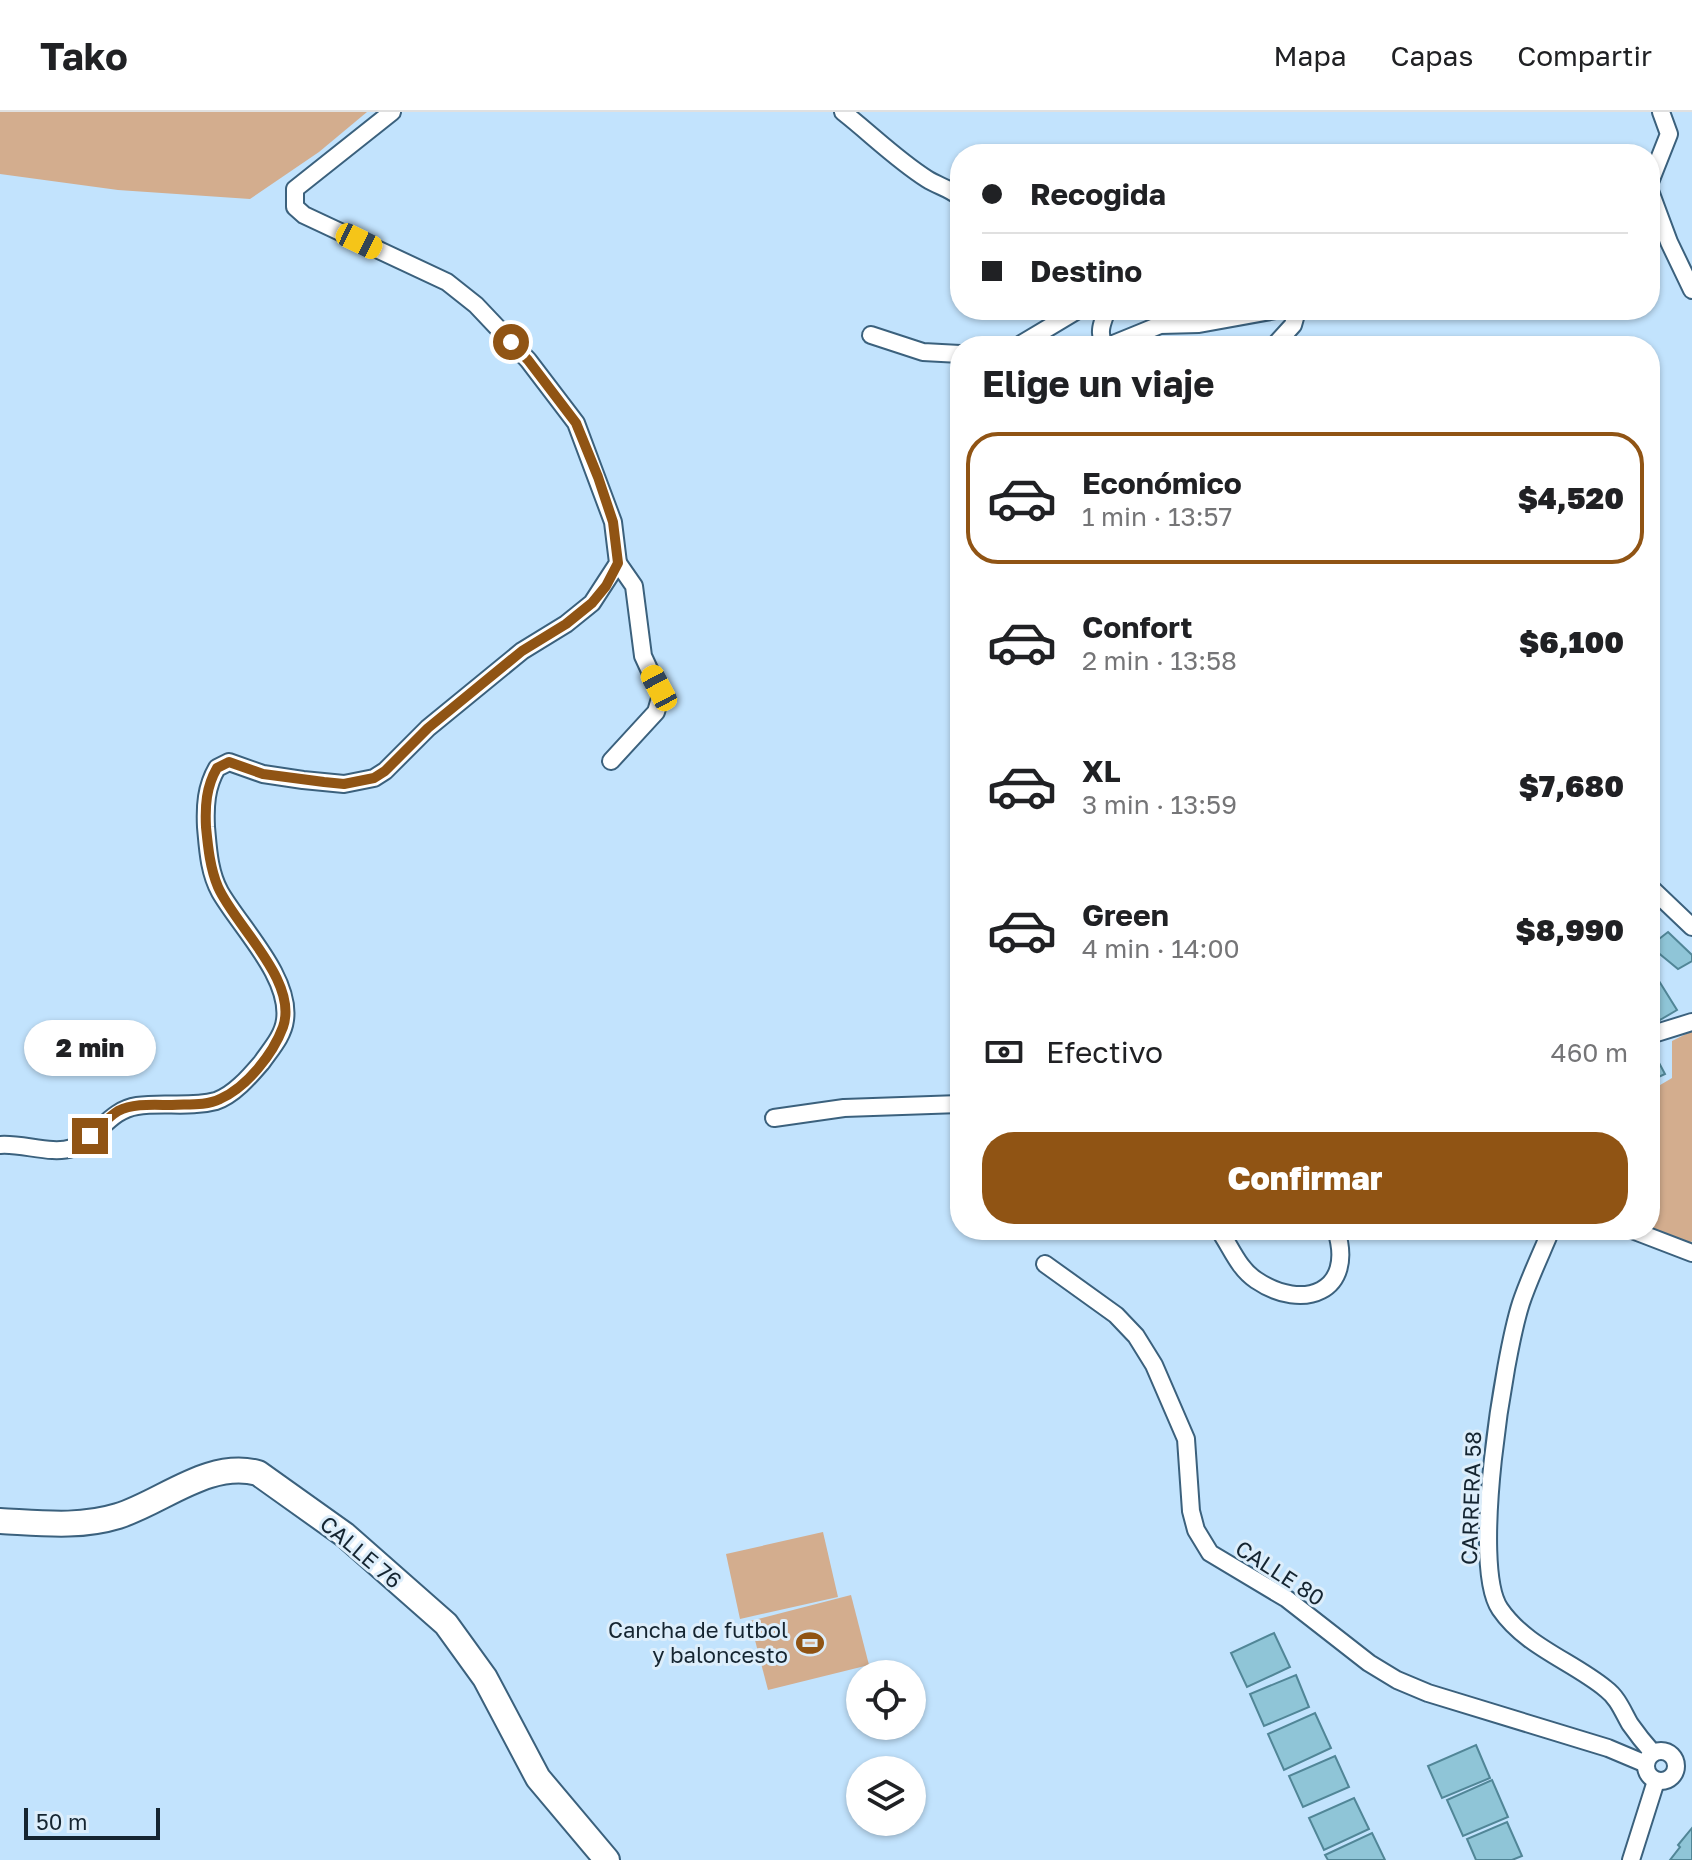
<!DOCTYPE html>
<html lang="es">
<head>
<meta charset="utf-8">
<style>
	:root { --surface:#fff; --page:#f2f2f2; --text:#202124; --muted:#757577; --line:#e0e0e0; --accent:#905414 }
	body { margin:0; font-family:"Golos Text",sans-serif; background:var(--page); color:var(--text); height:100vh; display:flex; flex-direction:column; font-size:30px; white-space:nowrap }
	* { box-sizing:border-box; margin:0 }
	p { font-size:26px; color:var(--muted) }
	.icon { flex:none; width:44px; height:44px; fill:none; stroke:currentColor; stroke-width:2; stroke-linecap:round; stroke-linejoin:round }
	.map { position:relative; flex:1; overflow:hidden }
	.details { position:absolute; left:950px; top:224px; width:710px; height:904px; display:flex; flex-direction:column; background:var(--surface); border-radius:32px; box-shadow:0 2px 6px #0004 }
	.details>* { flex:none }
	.guide { position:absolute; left:950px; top:32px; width:710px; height:176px; border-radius:32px; box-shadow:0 2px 6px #0004; display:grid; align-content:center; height:176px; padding:0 32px; background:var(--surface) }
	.controls { position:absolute; left:846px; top:1548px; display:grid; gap:16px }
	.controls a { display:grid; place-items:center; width:80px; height:80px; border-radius:50%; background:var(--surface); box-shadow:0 2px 6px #0004; font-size:40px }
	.scale { position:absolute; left:24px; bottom:20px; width:136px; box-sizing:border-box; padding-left:8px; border:4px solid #152531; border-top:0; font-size:22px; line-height:28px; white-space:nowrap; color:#152531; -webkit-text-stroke:6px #ddeefb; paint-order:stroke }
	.end { position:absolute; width:36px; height:36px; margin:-18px; border:10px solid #905414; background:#fff; box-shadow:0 0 0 4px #fff }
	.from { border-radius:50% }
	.bubble { position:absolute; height:56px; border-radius:28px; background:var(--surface); box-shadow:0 2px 6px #0004; font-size:26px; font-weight:800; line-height:56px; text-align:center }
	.car { position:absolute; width:24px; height:48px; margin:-24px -12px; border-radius:10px; box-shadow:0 0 6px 2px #0007; background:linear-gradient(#f5c518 24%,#345 0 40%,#f5c518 0 76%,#345 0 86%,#f5c518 0) }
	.guide b { display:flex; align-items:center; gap:28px; height:76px; font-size:30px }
	.guide b+b { border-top:2px solid var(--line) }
	.guide i { width:20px; height:20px; background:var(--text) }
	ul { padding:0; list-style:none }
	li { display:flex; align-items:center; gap:24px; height:132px; margin:0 16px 12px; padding:0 16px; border:4px solid transparent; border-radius:32px }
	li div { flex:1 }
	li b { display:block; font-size:30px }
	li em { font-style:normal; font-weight:800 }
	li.selected { border-color:var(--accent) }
	li>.icon { width:72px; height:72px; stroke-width:1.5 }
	h2 { padding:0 32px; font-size:36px; line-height:96px }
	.pay { display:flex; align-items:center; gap:20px; height:88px; padding:0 32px; font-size:30px }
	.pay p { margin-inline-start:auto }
	.primary-button { display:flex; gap:16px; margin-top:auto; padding:16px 32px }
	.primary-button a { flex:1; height:92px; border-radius:32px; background:var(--accent); color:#fff; font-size:32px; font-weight:800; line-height:92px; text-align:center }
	header { display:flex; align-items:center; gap:48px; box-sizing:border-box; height:112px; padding:0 40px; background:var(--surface); border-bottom:2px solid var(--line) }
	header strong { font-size:38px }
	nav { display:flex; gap:44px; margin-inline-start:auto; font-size:28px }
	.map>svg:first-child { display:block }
	.green { fill:#d3ad8e }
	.building { fill:#8fc5d7; stroke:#518697; stroke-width:2 }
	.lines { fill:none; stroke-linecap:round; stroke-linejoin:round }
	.street-casing { stroke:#3b617d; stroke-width:20 }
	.secondary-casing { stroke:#3b617d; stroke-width:28 }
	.street { stroke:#fff; stroke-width:16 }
	.secondary { stroke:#fff; stroke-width:24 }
	.route { stroke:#905414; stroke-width:10 }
	.labels { text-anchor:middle; stroke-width:6; stroke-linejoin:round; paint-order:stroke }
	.street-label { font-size:22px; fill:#152531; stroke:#ddeefb }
	.poi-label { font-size:22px; fill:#152531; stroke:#ddeefb; text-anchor:end }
</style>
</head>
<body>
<header>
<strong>Tako</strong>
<nav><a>Mapa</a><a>Capas</a><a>Compartir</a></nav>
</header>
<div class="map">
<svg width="1692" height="1748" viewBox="0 0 1692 1748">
	<rect width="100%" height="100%" fill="#c2e3fd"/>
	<!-- green -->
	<g class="green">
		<path d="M0 0H367L319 40 250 87 118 78 0 62Z"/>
		<path d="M1692 919V1129L1688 1134 1650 1118V979L1672 966V929Z"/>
		<path d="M823 1420 838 1485 740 1507 726 1442Z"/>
		<path d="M851 1483 869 1553 768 1578 750 1509Z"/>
	</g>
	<!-- building -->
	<g class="building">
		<path d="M1668 820 1692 843V849L1678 857 1650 834Z"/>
		<path d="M1659 869 1677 898 1660 908 1657 903 1650 908V875Z"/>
		<path d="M1650 934 1665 962 1650 969Z"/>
		<path d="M1274 1521 1290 1555 1247 1575 1231 1541Z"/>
		<path d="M1296 1563 1309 1595 1264 1614 1250 1582Z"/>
		<path d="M1315 1601 1331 1636 1284 1658 1268 1622Z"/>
		<path d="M1476 1633 1490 1666 1442 1686 1428 1654Z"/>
		<path d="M1335 1644 1349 1675 1303 1695 1289 1664Z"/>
		<path d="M1492 1668 1508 1705 1463 1724 1447 1688Z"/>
		<path d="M1354 1686 1369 1717 1324 1738 1309 1706Z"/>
		<path d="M1507 1710 1522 1744 1512 1748H1476L1467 1727Z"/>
		<path d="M1692 1716V1748H1670L1680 1735 1678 1733Z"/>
		<path d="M1372 1721 1385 1748H1328L1325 1743Z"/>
	</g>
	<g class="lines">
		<!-- street casing -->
		<g class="street-casing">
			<g id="street">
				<path d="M843 0C871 22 897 48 927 67 938 74 949 76 960 85"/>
				<path d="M1650 70 1669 22 1661 0"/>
				<path d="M1650 79 1669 130 1692 178"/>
				<path d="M1107 198C1103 209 1098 219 1103 230L1111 233 1160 213 1199 212 1276 198"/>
				<path d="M871 223 923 240 960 242"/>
				<path d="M1018 234 1078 198"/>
				<path d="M1274 234 1293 213 1295 206 1290 198"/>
				<path d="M611 649 656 600 661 583 643 544 634 474 618 451"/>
				<path d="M1650 775 1692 815"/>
				<path d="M1650 923 1692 910"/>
				<path d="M774 1006 844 996 960 992"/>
				<path d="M0 1033C22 1031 52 1043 72 1036 98 1026 109 998 137 994 163 990 190 996 216 989 234 983 250 964 262 950 271 937 283 924 285 908 291 865 240 815 220 780 209 760 208 737 206 715 205 694 206 675 217 656L229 650 263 662 303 668 344 672 374 666 385 659 428 616 522 539 566 512 592 491 618 451 613 410 576 311 528 248 476 193 447 170 304 103 295 95V77L392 0"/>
				<path d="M1219 1118C1231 1135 1238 1156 1256 1168 1303 1200 1356 1180 1336 1118"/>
				<path d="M1551 1118C1541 1142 1529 1167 1521 1191 1504 1244 1470 1454 1500 1497 1526 1535 1572 1549 1606 1577 1618 1586 1623 1600 1630 1612 1637 1622 1645 1632 1653 1641"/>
				<path d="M1632 1118 1692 1141"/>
				<path d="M1045 1152 1116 1203 1136 1224 1154 1253 1186 1327 1191 1399 1196 1418 1210 1441 1287 1487 1369 1551 1397 1568 1428 1581 1608 1636 1646 1652"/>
				<circle cx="1661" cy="1654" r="15"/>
				<path d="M1631 1748 1656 1669"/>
			</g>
		</g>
		<!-- secondary casing -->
		<g class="secondary-casing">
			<path id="secondary" d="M0 1409C40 1411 79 1416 118 1404 163 1390 208 1348 258 1361L345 1423 446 1512 485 1566 538 1666 607 1748"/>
		</g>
		<!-- street -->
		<use href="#street" class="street"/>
		<!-- secondary -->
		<use href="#secondary" class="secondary"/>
	</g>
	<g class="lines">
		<!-- route -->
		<path class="route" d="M90 1024C99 1016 108 1005 118 999 134 991 154 993 172 993 187 992 206 994 220 987 247 975 273 942 283 915 299 869 235 814 218 775 210 756 208 735 206 715 205 694 206 675 217 656L229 650 263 662 324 670 344 672 374 666 385 659 428 616 522 539 566 512 592 491 606 474 618 451 613 410 598 365 576 311 528 248 511 230"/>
	</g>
	<!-- icons -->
	<defs>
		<g id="stadium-bare" transform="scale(2.16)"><path d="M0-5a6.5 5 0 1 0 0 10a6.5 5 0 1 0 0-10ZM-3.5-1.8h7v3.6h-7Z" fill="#905414" stroke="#ddeefb" stroke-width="2.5" paint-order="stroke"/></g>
	</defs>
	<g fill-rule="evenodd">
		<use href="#stadium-bare" x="810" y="1531"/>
	</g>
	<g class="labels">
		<!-- street labels -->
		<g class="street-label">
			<text transform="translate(1471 1386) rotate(-88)" y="8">CARRERA 58</text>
			<text transform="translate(361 1440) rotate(40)" y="8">CALLE 76</text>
			<text transform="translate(1280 1461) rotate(33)" y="8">CALLE 80</text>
		</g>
		<!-- poi labels -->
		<g class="poi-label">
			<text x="788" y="1526">Cancha de futbol<tspan x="788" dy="25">y baloncesto</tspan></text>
		</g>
	</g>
</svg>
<div class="controls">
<a><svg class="icon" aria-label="locate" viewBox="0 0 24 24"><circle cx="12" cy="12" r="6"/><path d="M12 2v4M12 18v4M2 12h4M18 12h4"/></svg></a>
<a><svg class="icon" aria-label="layers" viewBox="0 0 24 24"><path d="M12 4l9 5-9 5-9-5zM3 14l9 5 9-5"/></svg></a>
</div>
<div class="scale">50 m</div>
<i class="end from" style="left:511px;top:230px"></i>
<i class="end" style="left:90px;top:1024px"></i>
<div class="bubble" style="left:24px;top:908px;width:132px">2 min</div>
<i class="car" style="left:359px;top:129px;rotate:116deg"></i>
<i class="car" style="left:659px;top:576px;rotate:332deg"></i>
<div class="guide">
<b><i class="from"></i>Recogida</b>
<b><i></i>Destino</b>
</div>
<section class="details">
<h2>Elige un viaje</h2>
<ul>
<li class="selected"><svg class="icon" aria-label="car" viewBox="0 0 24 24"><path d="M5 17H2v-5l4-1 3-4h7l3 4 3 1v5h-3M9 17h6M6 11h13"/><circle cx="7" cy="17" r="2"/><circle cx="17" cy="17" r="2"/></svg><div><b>Económico</b><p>1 min · 13:57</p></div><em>$4,520</em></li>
<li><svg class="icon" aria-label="car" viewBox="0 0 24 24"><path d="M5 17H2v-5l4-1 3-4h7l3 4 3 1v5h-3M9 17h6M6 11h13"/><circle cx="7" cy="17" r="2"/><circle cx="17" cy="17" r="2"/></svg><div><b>Confort</b><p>2 min · 13:58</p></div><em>$6,100</em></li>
<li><svg class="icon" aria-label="car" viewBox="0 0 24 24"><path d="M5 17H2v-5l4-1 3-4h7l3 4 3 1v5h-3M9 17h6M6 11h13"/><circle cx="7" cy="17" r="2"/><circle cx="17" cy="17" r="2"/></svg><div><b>XL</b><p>3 min · 13:59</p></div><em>$7,680</em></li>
<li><svg class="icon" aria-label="car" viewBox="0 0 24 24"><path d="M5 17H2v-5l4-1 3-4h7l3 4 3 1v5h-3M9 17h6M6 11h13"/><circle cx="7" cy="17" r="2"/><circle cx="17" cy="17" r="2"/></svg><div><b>Green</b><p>4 min · 14:00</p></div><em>$8,990</em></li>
</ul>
<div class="pay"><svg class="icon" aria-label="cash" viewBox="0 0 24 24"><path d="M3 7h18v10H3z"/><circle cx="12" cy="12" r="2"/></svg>Efectivo<p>460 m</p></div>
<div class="primary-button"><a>Confirmar</a></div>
</section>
</div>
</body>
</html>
